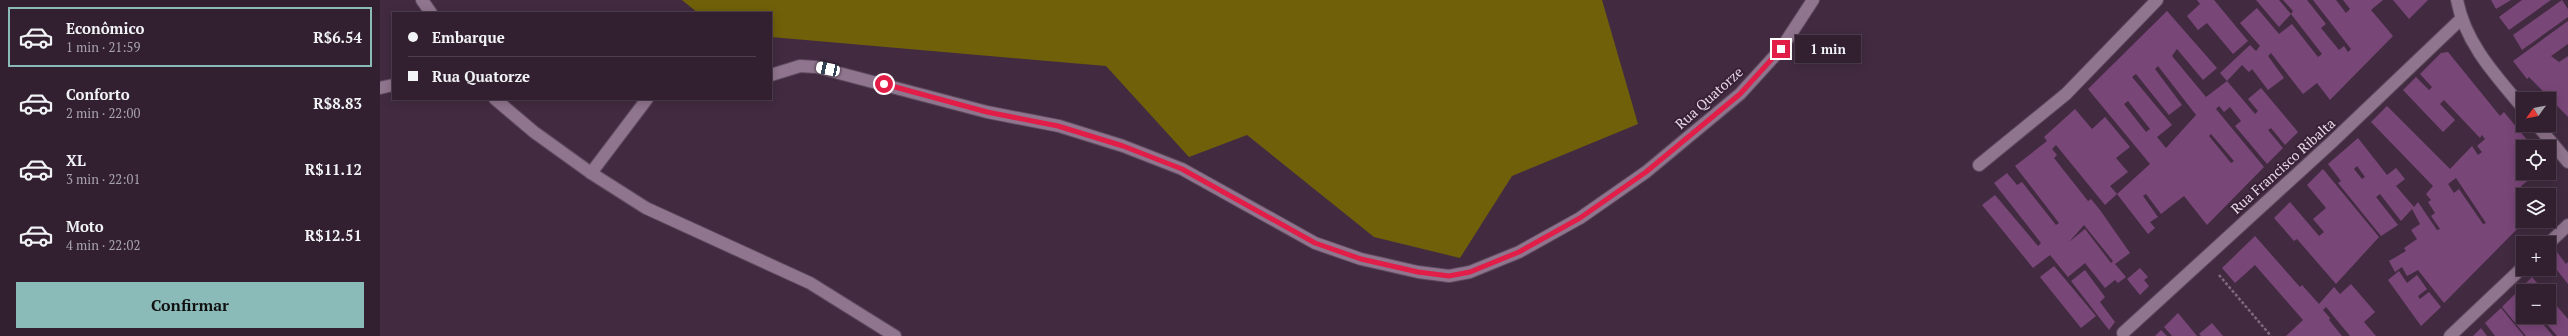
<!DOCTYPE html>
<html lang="pt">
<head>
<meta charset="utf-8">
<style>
	:root { --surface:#322031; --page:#3a2839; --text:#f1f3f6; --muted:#a8a3ab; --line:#4d3e4d; --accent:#8bbbb9 }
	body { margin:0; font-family:"PT Serif",serif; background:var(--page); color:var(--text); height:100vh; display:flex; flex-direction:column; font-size:15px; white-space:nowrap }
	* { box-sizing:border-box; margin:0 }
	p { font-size:13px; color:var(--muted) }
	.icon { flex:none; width:22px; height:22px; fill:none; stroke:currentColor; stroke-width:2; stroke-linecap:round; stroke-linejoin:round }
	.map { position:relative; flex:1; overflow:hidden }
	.side { display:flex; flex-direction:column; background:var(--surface); width:380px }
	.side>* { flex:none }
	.hud { position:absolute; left:12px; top:12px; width:380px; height:88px; border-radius:0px; box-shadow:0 2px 10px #0003,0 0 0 1px var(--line); display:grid; align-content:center; height:88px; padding:0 16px; background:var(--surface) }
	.needle { width:26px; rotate:237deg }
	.controls { position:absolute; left:2136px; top:92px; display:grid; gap:8px }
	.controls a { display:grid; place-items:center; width:40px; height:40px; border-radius:0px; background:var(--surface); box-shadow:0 2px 10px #0003,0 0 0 1px var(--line); font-size:20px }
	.end { position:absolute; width:18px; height:18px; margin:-9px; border:5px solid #e11d48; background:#fff; box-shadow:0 0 0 2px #fff }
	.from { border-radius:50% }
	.bubble { position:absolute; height:28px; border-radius:0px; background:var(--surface); box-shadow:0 2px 10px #0003,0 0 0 1px var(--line); font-size:13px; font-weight:600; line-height:28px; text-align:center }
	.car { position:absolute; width:12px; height:24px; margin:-12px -6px; border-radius:5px; box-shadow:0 0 3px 1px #0007; background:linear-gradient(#fff 24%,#345 0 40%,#fff 0 76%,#345 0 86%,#fff 0) }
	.hud b { display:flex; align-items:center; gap:14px; height:38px; font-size:15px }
	.hud b+b { border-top:1px solid var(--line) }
	.hud i { width:10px; height:10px; background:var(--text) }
	ul { padding:7px 0 0; list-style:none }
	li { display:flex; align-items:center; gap:12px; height:60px; margin:0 8px 6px; padding:0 8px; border:2px solid transparent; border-radius:0px }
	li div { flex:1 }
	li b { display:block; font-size:15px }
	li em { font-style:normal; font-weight:600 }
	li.active { border-color:var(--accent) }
	li>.icon { width:36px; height:36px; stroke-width:1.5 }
	.primary-button { display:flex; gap:8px; margin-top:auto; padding:8px 16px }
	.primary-button a { flex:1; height:46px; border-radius:0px; background:var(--accent); color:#111; font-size:16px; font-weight:600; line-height:46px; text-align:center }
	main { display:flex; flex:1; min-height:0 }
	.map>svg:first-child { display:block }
	.forest { fill:#70600a }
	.building { fill:#794678; fill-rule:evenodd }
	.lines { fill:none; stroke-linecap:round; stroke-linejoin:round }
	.lane-casing { stroke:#5d4a5d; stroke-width:14 }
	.street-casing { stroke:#5d4a5d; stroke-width:14 }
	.secondary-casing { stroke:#5d4a5d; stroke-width:14 }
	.path { stroke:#7e6a7d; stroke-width:2.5; stroke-dasharray:3 2; stroke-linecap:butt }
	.lane { stroke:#90758e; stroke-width:12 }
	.street { stroke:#90758e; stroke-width:12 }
	.secondary { stroke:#90758e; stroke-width:12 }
	.route { stroke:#e11d48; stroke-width:5 }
	.labels { text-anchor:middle; stroke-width:4; stroke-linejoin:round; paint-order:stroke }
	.street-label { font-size:14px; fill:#e6d7e5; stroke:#382137 }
</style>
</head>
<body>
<main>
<section class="side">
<ul>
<li class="active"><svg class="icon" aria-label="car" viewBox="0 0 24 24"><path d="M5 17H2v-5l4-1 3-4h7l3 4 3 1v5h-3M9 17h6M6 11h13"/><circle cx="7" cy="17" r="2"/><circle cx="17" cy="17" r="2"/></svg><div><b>Econômico</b><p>1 min · 21:59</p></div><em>R$6.54</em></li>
<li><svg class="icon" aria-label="car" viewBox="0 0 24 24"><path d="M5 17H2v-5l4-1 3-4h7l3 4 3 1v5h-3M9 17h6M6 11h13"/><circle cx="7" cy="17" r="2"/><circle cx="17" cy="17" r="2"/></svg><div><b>Conforto</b><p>2 min · 22:00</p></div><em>R$8.83</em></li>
<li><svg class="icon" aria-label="car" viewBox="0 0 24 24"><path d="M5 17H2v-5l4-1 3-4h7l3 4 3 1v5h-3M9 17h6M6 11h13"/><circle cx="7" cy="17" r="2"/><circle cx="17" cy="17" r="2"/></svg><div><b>XL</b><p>3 min · 22:01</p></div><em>R$11.12</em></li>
<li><svg class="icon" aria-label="car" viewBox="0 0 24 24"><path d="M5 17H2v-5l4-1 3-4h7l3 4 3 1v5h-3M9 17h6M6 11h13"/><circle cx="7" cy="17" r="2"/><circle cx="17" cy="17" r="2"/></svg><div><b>Moto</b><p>4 min · 22:02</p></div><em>R$12.51</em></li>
</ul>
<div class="primary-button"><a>Confirmar</a></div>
</section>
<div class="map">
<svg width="2188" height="336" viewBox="0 0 2188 336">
	<rect width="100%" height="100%" fill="#422b41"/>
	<!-- forest -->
	<path class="forest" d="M302 0H1222L1258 124 1132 176 1080 258 994 237 867 135 809 157 726 66 391 37V13H318Z"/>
	<!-- building -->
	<g class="building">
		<path d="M1817 0H1834L1868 41 1853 54 1827 23 1818 30 1807 16 1820 4Z"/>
		<path d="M1876 0H1899L1911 14 1913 11 1903 0H1927L1946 24 1941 28 1959 50 1964 46 1968 52 1971 49 1933 0H1956L1966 13 1970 9 1963 0H2003L1991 10 2013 36 1950 100 1937 83 1923 94 1891 53 1888 56 1904 78 1888 90 1872 69 1869 72 1862 65 1847 81 1840 73 1870 45 1876 51 1880 46 1860 23 1877 8 1899 34 1912 24 1938 57 1942 54 1911 14 1899 27Z"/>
		<path d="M2013 0H2048L2029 19Z"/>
		<path d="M2111 0H2131L2116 9Z"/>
		<path d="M2142 0H2171L2129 30 2119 17Z"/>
		<path d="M2182 0 2188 9V17L2142 50 2133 35Z"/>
		<path d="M1787 11 1837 68 1823 80 1797 49 1792 56 1826 97 1847 81 1875 114 1878 111 1868 99 1881 88 1918 132 1905 145 1891 128 1888 130 1903 148 1887 164 1855 126 1861 121 1850 107 1844 112 1839 106 1836 109 1884 167 1827 225 1804 196 1781 214 1766 194 1763 196 1778 217 1770 222 1775 228 1768 234 1737 194 1770 164 1708 89ZM1778 66 1816 115 1786 148 1777 137 1792 125 1752 77 1756 74 1789 115 1802 105 1775 69ZM1748 101 1770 129 1766 132 1744 104ZM1831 134 1854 161 1851 163 1829 136Z"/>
		<path d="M2188 21V44L2171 56 2179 62 2188 56V117L2149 77 2147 79 2133 61Z"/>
		<path d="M2068 52 2120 116 2124 112 2153 147H2143V173H2158L2141 186 2147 195H2143L2145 221 2064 303 2038 270 2027 276 2022 267 2015 272 2009 261 2026 251 2024 248 2037 239 2031 230 2040 224 2032 209 2021 221 2000 194 1996 197 2018 225 2001 236 1958 183 1961 181 1948 164 1978 138 2007 175 2016 168 2025 179 2016 186 2034 207 2038 202 2057 230 2060 229 2051 216 2055 213 2048 202 2051 200 2046 194 2053 186 1991 122 2007 106 2070 169 2092 146 2098 155 2102 152 2097 146 2105 139 2102 135 2100 138 2064 100 2060 104 2075 120 2063 132 2023 90 2036 77 2049 90 2052 87 2040 74 2061 53ZM1977 166 1985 177 1982 179 1974 169ZM2076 178 2106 223 2103 224 2079 189 2074 193 2068 184Z"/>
		<path d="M1695 109 1712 129 1725 117 1750 147 1736 158 1748 172 1730 186 1737 194 1725 205 1676 145 1672 149 1677 155 1674 158 1708 201 1711 199 1720 210 1750 253 1735 264 1746 277 1738 283 1735 280 1725 288 1705 263 1688 277 1670 255 1653 268 1602 205 1615 195 1658 246 1661 243 1614 183 1627 173 1637 185 1642 182 1676 225 1679 223 1635 166 1667 141 1664 137ZM1704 225 1733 261 1731 263 1705 229 1689 242Z"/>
		<path d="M1943 169 1999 237 1956 284 1917 239 1914 241 1894 218 1910 202 1939 236 1944 232 1933 219 1946 208 1927 185Z"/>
		<path d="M1875 236 1920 287 1922 285 1939 304 1954 287 1960 294 1971 284 1995 312 1984 322 1996 336H1970L1946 307 1943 310 1950 318 1949 320 1962 336H1906L1923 320 1875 265 1855 283 1842 268Z"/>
		<path d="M2177 252 2186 264 2188 262V284L2169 260Z"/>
		<path d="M1674 266 1716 316 1701 328 1660 277Z"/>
		<path d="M1760 268 1768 277 1764 280 1769 286 1760 295 1747 279Z"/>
		<path d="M1705 270 1725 297 1720 302 1735 322 1729 330 1691 281Z"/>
		<path d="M2019 271 2027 283 2037 275 2047 289 2038 296 2040 299 2049 292 2061 307 2041 326 2008 280Z"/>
		<path d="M2152 277 2164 291H2143V317H2157L2173 336H2146L2122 307Z"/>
		<path d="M2169 297 2188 319V336H2177L2161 317H2169Z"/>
		<path d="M2121 308 2144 336H2115L2105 323Z"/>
		<path d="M1798 313 1817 336H1792L1784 327Z"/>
		<path d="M1832 323 1843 336H1821L1819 334Z"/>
		<path d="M2101 328 2107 336H2093Z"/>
		<path d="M1781 330 1787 336H1775Z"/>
	</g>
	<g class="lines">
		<!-- lane casing -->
		<g class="lane-casing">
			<path id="lane" d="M0 88 13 85"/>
		</g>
		<!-- street casing -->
		<g class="street-casing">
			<g id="street">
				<path d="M42 0 51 13"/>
				<path d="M391 75 420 66 436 67 607 112 679 126 743 146 802 169 935 243 981 259 1038 272 1069 276 1090 272 1139 252 1200 218 1266 172 1360 94 1401 49 1433 0"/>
				<path d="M115 99 154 132 211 173 266 208 430 283 515 336"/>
				<path d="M1599 165 1686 94 1777 0"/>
				<path d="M211 173 267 99"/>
				<path d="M2169 243 2188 225"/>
				<path d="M1743 333 1952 142 2081 19"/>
				<path d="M2070 336 2143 267"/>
			</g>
		</g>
		<!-- secondary casing -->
		<g class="secondary-casing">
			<g id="secondary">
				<path d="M2077 0C2085 43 2116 76 2143 108"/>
				<path d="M2157 125 2188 162"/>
			</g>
		</g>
		<!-- path -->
		<path class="path" d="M1839 275 1891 336"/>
		<!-- lane -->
		<use href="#lane" class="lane"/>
		<!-- street -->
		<use href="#street" class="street"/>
		<!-- secondary -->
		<use href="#secondary" class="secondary"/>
	</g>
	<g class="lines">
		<!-- route -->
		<path class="route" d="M504 84 607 112 678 126 743 146 802 169 935 243 981 259 1038 272 1069 276 1090 272 1139 252 1200 218 1266 172 1360 94 1401 49"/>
	</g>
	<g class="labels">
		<!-- street labels -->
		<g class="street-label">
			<text transform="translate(1329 98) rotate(-42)" y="5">Rua Quatorze</text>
			<text transform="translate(1903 166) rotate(-42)" y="5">Rua Francisco Ribalta</text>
		</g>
	</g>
</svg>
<div class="controls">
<a><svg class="needle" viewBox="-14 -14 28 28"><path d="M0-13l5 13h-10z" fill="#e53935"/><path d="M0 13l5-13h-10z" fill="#a8a3ab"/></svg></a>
<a><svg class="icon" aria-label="locate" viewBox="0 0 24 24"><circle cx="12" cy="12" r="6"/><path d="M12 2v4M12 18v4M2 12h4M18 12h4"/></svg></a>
<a><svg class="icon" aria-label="layers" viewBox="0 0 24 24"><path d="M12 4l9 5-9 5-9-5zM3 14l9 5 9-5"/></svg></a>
<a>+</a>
<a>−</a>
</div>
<i class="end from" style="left:504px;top:84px"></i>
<i class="end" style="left:1401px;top:49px"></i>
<div class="bubble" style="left:1415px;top:35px;width:66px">1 min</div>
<i class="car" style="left:448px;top:69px;rotate:282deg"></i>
<div class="hud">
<b><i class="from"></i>Embarque</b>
<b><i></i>Rua Quatorze</b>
</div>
</div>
</main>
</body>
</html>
